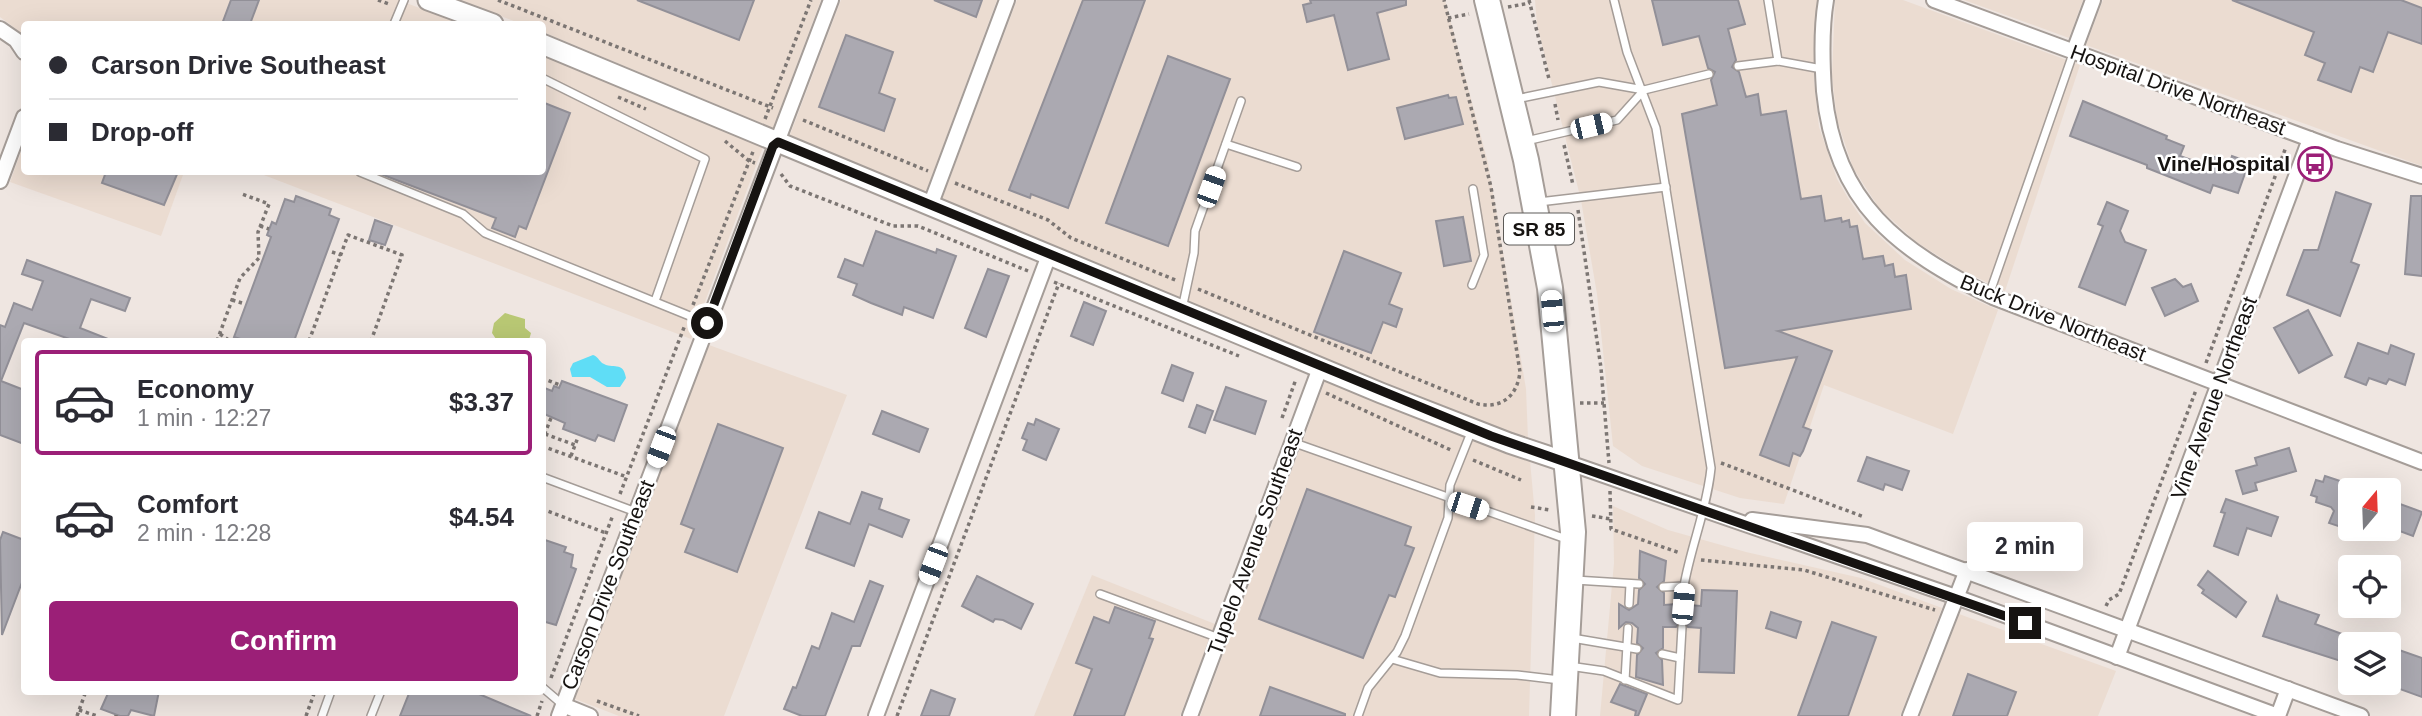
<!DOCTYPE html>
<html lang="en">
<head>
<meta charset="utf-8">
<style>
	:root { --surface:#fff; --page:#f7f7f7; --text:#2b2b33; --muted:#7c7c81; --line:#e1e1e2; --accent:#9b1f77 }
	body { margin:0; font-family:Arial,sans-serif; background:var(--page); color:var(--text); height:100vh; display:flex; flex-direction:column; font-size:26px; white-space:nowrap }
	* { box-sizing:border-box; margin:0 }
	p { font-size:23px; color:var(--muted) }
	.icon { flex:none; width:38px; height:38px; fill:none; stroke:currentColor; stroke-width:2; stroke-linecap:round; stroke-linejoin:round }
	.map { position:relative; flex:1; overflow:hidden }
	.sheet { position:absolute; left:21px; top:338px; width:525px; height:357px; display:flex; flex-direction:column; background:var(--surface); border-radius:7px; box-shadow:0 7px 28px #0002 }
	.sheet>* { flex:none }
	.top-card { position:absolute; left:21px; top:21px; width:525px; height:154px; border-radius:7px; box-shadow:0 7px 28px #0002; display:grid; align-content:center; height:154px; padding:0 28px; background:var(--surface) }
	.needle { width:46px; rotate:19deg }
	.tools { position:absolute; left:2338px; top:478px; display:grid; gap:14px }
	.tools a { display:grid; place-items:center; width:63px; height:63px; border-radius:7px; background:var(--surface); box-shadow:0 7px 28px #0002; font-size:35px }
	.end { position:absolute; width:32px; height:32px; margin:-16px; border:9px solid #161311; background:#fff; box-shadow:0 0 0 4px #fff }
	.from { border-radius:50% }
	.bubble { position:absolute; height:49px; border-radius:7px; background:var(--surface); box-shadow:0 7px 28px #0002; font-size:23px; font-weight:700; line-height:49px; text-align:center }
	.car { position:absolute; width:21px; height:42px; margin:-21px -10px; border-radius:9px; box-shadow:0 0 5px 2px #0007; background:linear-gradient(#fff 24%,#345 0 40%,#fff 0 76%,#345 0 86%,#fff 0) }
	.top-card b { display:flex; align-items:center; gap:24px; height:66px; font-size:26px }
	.top-card b+b { border-top:2px solid var(--line) }
	.top-card i { width:18px; height:18px; background:var(--text) }
	ul { padding:12px 0 0; list-style:none }
	li { display:flex; align-items:center; gap:21px; height:105px; margin:0 14px 10px; padding:0 14px; border:4px solid transparent; border-radius:7px }
	li div { flex:1 }
	li b { display:block; font-size:26px }
	li em { font-style:normal; font-weight:700 }
	li.current { border-color:var(--accent) }
	li>.icon { width:63px; height:63px; stroke-width:1.5 }
	.primary-button { display:flex; gap:14px; margin-top:auto; padding:14px 28px }
	.primary-button a { flex:1; height:80px; border-radius:7px; background:var(--accent); color:#fff; font-size:28px; font-weight:700; line-height:80px; text-align:center }
	.map>svg:first-child { display:block }
	.built { fill:#ebdcd1 }
	.green { fill:#b9c874 }
	.water { fill:#5fddf6 }
	.building { fill:#aba9b1; stroke:#929098; stroke-width:2 }
	.lines { fill:none; stroke-linecap:round; stroke-linejoin:round }
	.service-casing { stroke:#a59d98; stroke-width:10 }
	.minor-casing { stroke:#a59d98; stroke-width:18 }
	.tertiary-casing { stroke:#a59d98; stroke-width:23 }
	.trunk-casing { stroke:#a59d98; stroke-width:28 }
	.path { stroke:#7c7673; stroke-width:3.5; stroke-dasharray:3.5 3.5; stroke-linecap:butt }
	.service { stroke:#fff; stroke-width:7 }
	.minor { stroke:#fff; stroke-width:14 }
	.tertiary { stroke:#fff; stroke-width:19 }
	.trunk { stroke:#fff; stroke-width:24 }
	.route { stroke:#161311; stroke-width:9 }
	.labels { text-anchor:middle; stroke-width:5; stroke-linejoin:round; paint-order:stroke }
	.shield { fill:#fff; stroke:#5c5a58; stroke-width:2 }
	.shield-label { font-size:19px; font-weight:bold; fill:#161311 }
	.street-label { font-size:21px; fill:#161311; stroke:#fff }
	.poi-label { font-size:21px; font-weight:bold; fill:#161311; stroke:#fff; text-anchor:end }
</style>
</head>
<body>
<div class="map">
<svg width="2422" height="716" viewBox="0 0 2422 716">
	<rect width="100%" height="100%" fill="#efe6e1"/>
	<!-- built -->
	<g class="built">
		<path d="M0 0H398L463 24H24V35L0 17Z"/>
		<path d="M457 0H821L773 128 543 32 542 24H522Z"/>
		<path d="M841 0H997L926 192 790 135Z"/>
		<path d="M1017 0H1445L1488 163 1526 389 1528 439 1385 383 942 199Z"/>
		<path d="M1535 0H1817L1814 79 1819 127 1837 179 1848 198 1865 223 1905 260 1951 289 1998 310 1953 434 1824 385 1784 504 1740 498 1642 466 1613 446 1597 294 1581 200 1537 25Z"/>
		<path d="M1835 0H1903L2080 65 2005 291 1961 270 1916 242 1879 208 1853 168 1837 120 1832 76Z"/>
		<path d="M1964 0H2083L2069 38Z"/>
		<path d="M2103 0H2422V166L2086 45Z"/>
		<path d="M543 55 763 147 691 339 256 172H542Z"/>
		<path d="M24 143V172H184L161 236 10 182Z"/>
		<path d="M709 345 847 395 724 716H619L575 699Z"/>
		<path d="M1325 381 1530 461 1535 515 1529 716H1200Z"/>
		<path d="M1613 506 1668 530 1746 552 1861 578 1942 608 1900 716H1600L1614 563Z"/>
		<path d="M1092 575 1215 624 1180 716H1034Z"/>
		<path d="M1959 614 2116 671 2098 716H1920Z"/>
	</g>
	<!-- green -->
	<path class="green" d="M505 313 525 319V328L531 333 529 340 496 339 492 333 494 323Z"/>
	<!-- water -->
	<path class="water" d="M593 355C597 356 599 360 602 363 613 370 623 360 626 378L620 387H607L590 377H572L570 369 573 363Z"/>
	<!-- building -->
	<g class="building">
		<path d="M231 0H259L250 24H222Z"/>
		<path d="M637 0H754L739 40Z"/>
		<path d="M934 0H982L976 17Z"/>
		<path d="M1083 0H1145L1068 208 1031 194 1030 198 1009 190Z"/>
		<path d="M1310 0H1406V5L1377 13 1389 59 1348 70 1334 15 1307 22 1303 5 1311 3Z"/>
		<path d="M1652 0H1738L1745 24 1728 29 1736 60 1732 67 1739 72 1746 97 1758 94 1761 115 1786 111 1801 199 1821 196 1825 221 1841 218 1842 222 1849 220 1850 227 1857 226 1863 259 1883 256 1885 266 1893 264 1895 277 1906 275 1911 309 1778 331 1832 351 1803 427 1811 430 1803 451 1800 456 1793 453 1789 466 1760 455 1797 357 1725 368 1682 114 1717 105 1711 80 1715 72 1708 68 1699 36 1663 45Z"/>
		<path d="M2232 0H2401L2422 8V44L2388 32 2373 72 2360 67 2351 92 2318 80 2325 63 2305 55 2314 32Z"/>
		<path d="M846 35 893 52 879 93 895 99 884 131 819 107Z"/>
		<path d="M1168 56 1230 79 1168 246 1106 223Z"/>
		<path d="M1448 95 1449 98 1456 97 1463 124 1405 139 1397 108Z"/>
		<path d="M2083 101 2167 136 2166 139 2184 146 2180 156 2208 166 2211 156 2230 162 2232 156 2249 162 2238 193 2213 185 2210 193 2147 168V165L2070 136Z"/>
		<path d="M542 102 570 113 526 229 519 226 515 237 492 228 496 218 378 173 542 172Z"/>
		<path d="M106 172H178L164 205 102 183Z"/>
		<path d="M2336 192 2371 204 2351 262 2359 265 2340 316 2287 295 2304 250H2318Z"/>
		<path d="M296 196 331 209 329 215 339 219 294 341H247L234 337 271 237 267 235 272 222 276 224 285 199 294 202Z"/>
		<path d="M2411 196H2422V276L2405 274Z"/>
		<path d="M2107 202 2128 211 2120 231 2125 242 2146 250 2125 305 2079 287 2103 226 2098 224Z"/>
		<path d="M1463 217 1471 261 1444 266 1436 221Z"/>
		<path d="M375 220 392 226 385 245 369 240Z"/>
		<path d="M876 231 936 253 937 249 956 256 933 318 904 307 902 315 871 303 853 295 857 284 838 277 845 259 863 266Z"/>
		<path d="M1344 251 1401 273 1389 304 1402 309 1396 327 1383 322 1371 353 1314 332Z"/>
		<path d="M27 260 130 298 125 311 91 299 80 328 113 341H75L24 323 1 381 24 390V444L0 435V325L5 327 14 303 32 310 43 281 22 274Z"/>
		<path d="M988 269 1009 276 986 337 965 328Z"/>
		<path d="M2175 279 2183 287 2191 284 2198 301 2165 316 2152 288Z"/>
		<path d="M1084 302 1106 311 1093 345 1071 336Z"/>
		<path d="M2308 310 2332 355 2299 373 2274 328Z"/>
		<path d="M2358 343 2388 354 2391 345 2414 354 2405 385 2389 379 2386 384 2369 378 2366 385 2345 377Z"/>
		<path d="M1172 365 1193 373 1183 401 1162 393Z"/>
		<path d="M562 381 627 405 614 441 598 435 595 441 563 429 565 423 542 413V387L552 391 554 386 559 388Z"/>
		<path d="M1226 387 1266 401 1255 434 1214 420Z"/>
		<path d="M1197 405 1213 411 1205 433 1189 427Z"/>
		<path d="M882 411 928 429 919 452 873 434Z"/>
		<path d="M1036 419 1059 429 1046 460 1023 450 1027 440 1022 438 1028 423 1034 425Z"/>
		<path d="M718 424 783 448 737 572 685 552 694 529 681 524Z"/>
		<path d="M2289 448 2296 471 2255 483 2257 490 2243 494 2236 471 2257 465 2255 458Z"/>
		<path d="M1867 457 1909 471 1902 490 1885 484 1883 490 1858 481Z"/>
		<path d="M2325 476 2352 485 2350 530 2329 523 2334 511 2331 507 2316 502 2317 497 2311 495 2316 480 2323 482Z"/>
		<path d="M1307 489 1411 527 1405 545 1414 548 1395 597 1389 595 1363 658 1259 619Z"/>
		<path d="M862 492 882 499 879 509 909 520 902 537 869 524 854 566 806 548 819 512 850 524Z"/>
		<path d="M2226 499 2278 517 2271 536 2247 528 2238 555 2214 546 2225 513 2221 512Z"/>
		<path d="M2389 500 2422 512 2413 536 2389 527Z"/>
		<path d="M3 532 24 540V577L2 635 0 540Z"/>
		<path d="M542 539 566 547 564 552 573 555 571 567 576 569 556 625 542 621Z"/>
		<path d="M1640 551 1666 561 1664 581 1657 587 1664 593V605L1677 604 1683 610 1689 605 1701 606 1702 590 1737 591 1734 673 1699 672 1701 628 1688 627 1682 621 1676 627H1663V648L1656 653 1662 660 1663 685 1636 677 1637 655 1643 648 1637 643 1638 628 1632 623 1626 622 1619 628V604L1629 610 1638 604 1639 590 1645 584 1639 578Z"/>
		<path d="M2208 571 2246 602 2236 617 2202 593 2204 590 2198 585Z"/>
		<path d="M977 576 1033 604 1021 629 1003 620 995 619 993 622 962 606Z"/>
		<path d="M870 581 883 586 860 646H852L825 716H802L784 709 793 687 796 688 812 646 819 649 832 613 854 622Z"/>
		<path d="M2277 596 2279 601 2319 615 2315 624 2350 637V664L2263 636Z"/>
		<path d="M1115 607 1155 621 1149 638 1153 639 1124 716H1074L1092 669 1076 663 1094 617 1109 623Z"/>
		<path d="M1771 612 1801 622 1796 638 1766 628Z"/>
		<path d="M1832 622 1876 637 1848 716H1798Z"/>
		<path d="M2399 650 2422 658V697L2386 684Z"/>
		<path d="M1968 674 2016 692 2007 716H1953Z"/>
		<path d="M1620 684 1647 694 1638 716H1635L1636 711 1611 702Z"/>
		<path d="M1270 687 1345 714V716H1260Z"/>
		<path d="M931 690 955 699 949 716H921Z"/>
		<path d="M109 691H159L154 716 131 710 128 716H120L101 709Z"/>
		<path d="M410 691H472L531 716H400Z"/>
	</g>
	<g class="lines">
		<!-- service casing -->
		<g class="service-casing">
			<g id="service">
				<path d="M1614 0 1627 52 1656 128 1711 468C1707 509 1691 546 1684 586L1663 587"/>
				<path d="M1768 0 1778 61 1822 69"/>
				<path d="M394 24 404 0"/>
				<path d="M1738 66 1778 61"/>
				<path d="M542 78 705 159 655 301"/>
				<path d="M1644 90 1709 74"/>
				<path d="M1516 99 1599 82 1644 90 1617 120 1526 141"/>
				<path d="M1226 144 1297 167"/>
				<path d="M360 172 463 214 485 233 707 323"/>
				<path d="M1539 202 1666 187"/>
				<path d="M1472 285 1484 255 1473 189"/>
				<path d="M1989 295 2074 51"/>
				<path d="M1182 309 1194 253 1195 231 1241 101"/>
				<path d="M1292 442 1569 540"/>
				<path d="M542 477 636 512"/>
				<path d="M1575 580 1639 584"/>
				<path d="M1100 594 1219 638"/>
				<path d="M1629 604 1630 584"/>
				<path d="M1683 604 1684 586"/>
				<path d="M1572 638 1637 649"/>
				<path d="M1662 654 1680 658"/>
				<path d="M1392 659 1440 673 1517 675 1560 680"/>
				<path d="M1569 666 1604 671 1678 700 1682 627"/>
				<path d="M1625 680 1628 628"/>
				<path d="M542 687 563 705"/>
				<path d="M322 716 331 691"/>
				<path d="M371 716 381 691"/>
				<path d="M1358 716 1368 688 1397 652 1405 636 1448 518 1450 485 1472 430"/>
			</g>
		</g>
		<!-- minor casing -->
		<g class="minor-casing">
			<g id="minor">
				<path d="M1826 0C1821 29 1822 61 1824 91 1835 204 1898 250 1993 297L2422 462"/>
				<path d="M1934 0 2337 149 2422 176"/>
				<path d="M0 29 16 40 24 52"/>
				<path d="M2074 51 2093 0"/>
				<path d="M0 181 24 117"/>
				<path d="M930 206 1007 0"/>
				<path d="M1566 462 1956 597 2278 716"/>
				<path d="M1752 520 1867 535 2361 716"/>
				<path d="M2117 657 2310 139"/>
				<path d="M563 705 590 716"/>
				<path d="M559 716 831 0"/>
				<path d="M876 716 1049 255"/>
				<path d="M1190 716 1320 368"/>
				<path d="M1910 716 1967 570"/>
				<path d="M2278 716 2288 689"/>
			</g>
		</g>
		<!-- tertiary casing -->
		<g class="tertiary-casing">
			<g id="tertiary">
				<path d="M428 0 493 24"/>
				<path d="M542 44 1381 393 1509 443 1566 462"/>
			</g>
		</g>
		<!-- trunk casing -->
		<g class="trunk-casing">
			<path id="trunk" d="M1487 0 1526 160 1550 288 1573 532 1563 716"/>
		</g>
		<!-- path -->
		<g class="path">
			<path d="M378 0 389 4"/>
			<path d="M498 0 773 108"/>
			<path d="M1529 0 1549 79"/>
			<path d="M1508 7 1530 3"/>
			<path d="M1448 18 1469 14"/>
			<path d="M618 97 646 109"/>
			<path d="M1555 104 1558 120"/>
			<path d="M765 119 811 0"/>
			<path d="M803 120 928 171"/>
			<path d="M725 141 749 161 755 163"/>
			<path d="M1564 145 1573 185"/>
			<path d="M781 174 790 186 893 226H918L1028 271"/>
			<path d="M955 183 1048 220 1071 238 1178 281"/>
			<path d="M1578 210 1601 368 1609 463"/>
			<path d="M260 226 269 229"/>
			<path d="M332 252 341 255"/>
			<path d="M1054 282 1239 356"/>
			<path d="M1198 289 1478 404C1502 409 1517 396 1520 372L1491 187 1444 0"/>
			<path d="M232 300 242 303"/>
			<path d="M693 305 754 149"/>
			<path d="M220 334 230 341"/>
			<path d="M217 341 240 278 259 258 258 232 269 204 242 194"/>
			<path d="M309 341 348 235 402 255 371 341"/>
			<path d="M2206 363 2286 147"/>
			<path d="M542 378 560 385"/>
			<path d="M1326 393 1453 451"/>
			<path d="M1580 403H1604"/>
			<path d="M1282 418 1296 379"/>
			<path d="M545 434 575 445"/>
			<path d="M542 441 551 418"/>
			<path d="M542 446 627 477"/>
			<path d="M571 456 578 437"/>
			<path d="M1473 460 1521 480"/>
			<path d="M1721 463 1864 517"/>
			<path d="M1610 491 1611 529 1680 553"/>
			<path d="M620 494 685 325"/>
			<path d="M1531 507 1550 510"/>
			<path d="M542 509 606 533"/>
			<path d="M1592 516 1611 519"/>
			<path d="M1701 560 1804 570 1935 610"/>
			<path d="M2106 606 2109 600 2119 594 2196 390"/>
			<path d="M551 678 613 515"/>
			<path d="M597 701 639 716"/>
			<path d="M79 710 97 716"/>
			<path d="M77 716 86 691"/>
			<path d="M116 716V715"/>
			<path d="M306 716 315 691"/>
			<path d="M537 716 542 701"/>
			<path d="M897 716 1059 283"/>
		</g>
		<!-- service -->
		<use href="#service" class="service"/>
		<!-- minor -->
		<use href="#minor" class="minor"/>
		<!-- tertiary -->
		<use href="#tertiary" class="tertiary"/>
		<!-- trunk -->
		<use href="#trunk" class="trunk"/>
	</g>
	<g class="lines">
		<!-- route -->
		<path class="route" d="M707 323 773 146 778 142 1491 436 2025 623"/>
	</g>
	<!-- icons -->
	<defs>
		<g id="bus-ring" transform="scale(1.75)"><circle r="9.5" fill="#fff" stroke="#9b1f77" stroke-width="1.5"/><path d="M-5-6H5V4H4V6H2V4H-2V6H-4V4H-5ZM-3.5-4V0h7V-4ZM-3.5 1.2v1.5H-2V1.2ZM2 1.2v1.5H3.5V1.2Z" fill="#9b1f77"/></g>
	</defs>
	<g fill-rule="evenodd">
		<use href="#bus-ring" x="2315" y="164"/>
	</g>
	<g class="labels">
		<!-- shield labels -->
		<rect class="shield" x="1504" y="213.5" width="70" height="31" rx="5"/>
		<g class="shield-label">
			<text x="1539" y="236">SR 85</text>
		</g>
		<!-- street labels -->
		<g class="street-label">
			<text transform="translate(2178 90) rotate(20)" y="7">Hospital Drive Northeast</text>
			<text transform="translate(2053 318) rotate(22)" y="7">Buck Drive Northeast</text>
			<text transform="translate(2214 398) rotate(-70)" y="7">Vine Avenue Northeast</text>
			<text transform="translate(1255 542) rotate(-70)" y="7">Tupelo Avenue Southeast</text>
			<text transform="translate(608 585) rotate(-69)" y="7">Carson Drive Southeast</text>
		</g>
		<!-- poi labels -->
		<g class="poi-label">
			<text x="2290" y="171">Vine/Hospital</text>
		</g>
	</g>
</svg>
<div class="tools">
<a><svg class="needle" viewBox="-14 -14 28 28"><path d="M0-13l5 13h-10z" fill="#e53935"/><path d="M0 13l5-13h-10z" fill="#7c7c81"/></svg></a>
<a><svg class="icon" aria-label="locate" viewBox="0 0 24 24"><circle cx="12" cy="12" r="6"/><path d="M12 2v4M12 18v4M2 12h4M18 12h4"/></svg></a>
<a><svg class="icon" aria-label="layers" viewBox="0 0 24 24"><path d="M12 4l9 5-9 5-9-5zM3 14l9 5 9-5"/></svg></a>
</div>
<i class="end from" style="left:707px;top:323px"></i>
<i class="end" style="left:2025px;top:623px"></i>
<div class="bubble" style="left:1967px;top:522px;width:116px">2 min</div>
<i class="car" style="left:1591px;top:126px;rotate:77deg"></i>
<i class="car" style="left:1211px;top:187px;rotate:20deg"></i>
<i class="car" style="left:1552px;top:311px;rotate:355deg"></i>
<i class="car" style="left:661px;top:447px;rotate:201deg"></i>
<i class="car" style="left:1468px;top:506px;rotate:108deg"></i>
<i class="car" style="left:933px;top:564px;rotate:201deg"></i>
<i class="car" style="left:1683px;top:604px;rotate:5deg"></i>
<div class="top-card">
<b><i class="from"></i>Carson Drive Southeast</b>
<b><i></i>Drop-off</b>
</div>
<section class="sheet">
<ul>
<li class="current"><svg class="icon" aria-label="car" viewBox="0 0 24 24"><path d="M5 17H2v-5l4-1 3-4h7l3 4 3 1v5h-3M9 17h6M6 11h13"/><circle cx="7" cy="17" r="2"/><circle cx="17" cy="17" r="2"/></svg><div><b>Economy</b><p>1 min · 12:27</p></div><em>$3.37</em></li>
<li><svg class="icon" aria-label="car" viewBox="0 0 24 24"><path d="M5 17H2v-5l4-1 3-4h7l3 4 3 1v5h-3M9 17h6M6 11h13"/><circle cx="7" cy="17" r="2"/><circle cx="17" cy="17" r="2"/></svg><div><b>Comfort</b><p>2 min · 12:28</p></div><em>$4.54</em></li>
</ul>
<div class="primary-button"><a>Confirm</a></div>
</section>
</div>
</body>
</html>
